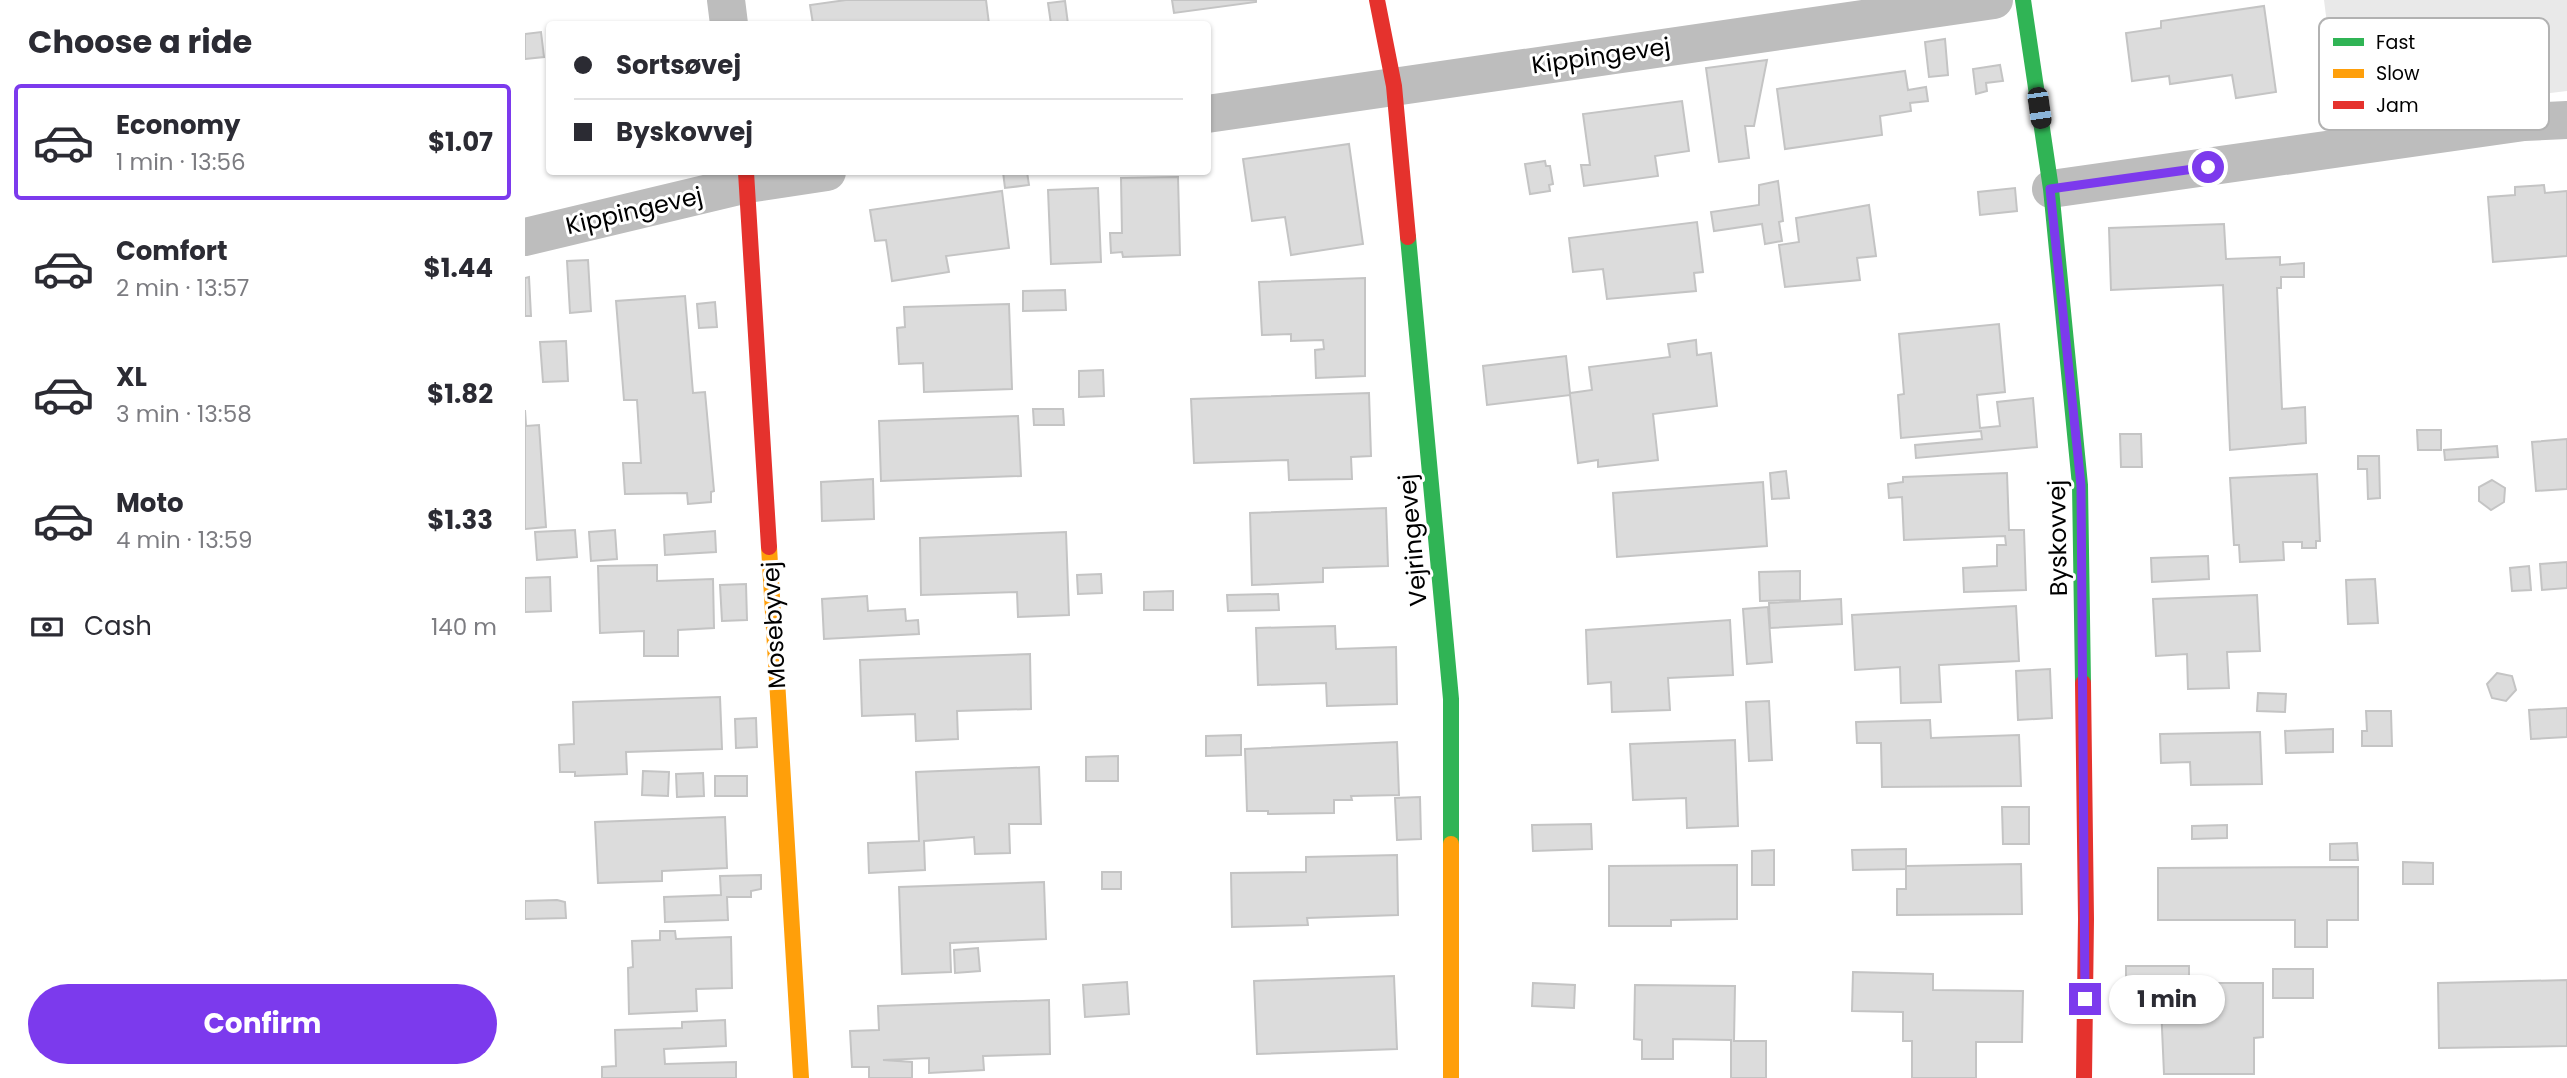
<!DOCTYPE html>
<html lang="en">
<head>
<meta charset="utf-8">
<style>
	:root { --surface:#fff; --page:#f2f2f3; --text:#2b2b33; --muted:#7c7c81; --line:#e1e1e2; --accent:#7c3aed }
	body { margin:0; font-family:Poppins,sans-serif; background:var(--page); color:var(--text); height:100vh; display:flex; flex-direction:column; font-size:26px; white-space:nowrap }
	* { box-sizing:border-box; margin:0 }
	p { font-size:23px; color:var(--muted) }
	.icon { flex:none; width:38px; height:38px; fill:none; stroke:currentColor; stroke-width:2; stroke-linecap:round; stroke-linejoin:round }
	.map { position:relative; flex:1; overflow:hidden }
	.panel { display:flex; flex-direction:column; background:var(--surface); width:525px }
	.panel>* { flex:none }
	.hud { position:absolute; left:21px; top:21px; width:665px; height:154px; border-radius:7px; box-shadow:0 2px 5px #0004; display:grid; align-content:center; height:154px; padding:0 28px; background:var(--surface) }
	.end { position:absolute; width:32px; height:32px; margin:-16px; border:9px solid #7c3aed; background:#fff; box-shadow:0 0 0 4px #fff }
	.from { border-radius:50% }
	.bubble { position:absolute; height:49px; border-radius:24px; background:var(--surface); box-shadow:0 2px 5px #0004; font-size:23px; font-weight:700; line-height:49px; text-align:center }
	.car { position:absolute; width:21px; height:42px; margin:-21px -10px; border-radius:9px; box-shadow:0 0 5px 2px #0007; background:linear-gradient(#222 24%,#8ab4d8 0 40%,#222 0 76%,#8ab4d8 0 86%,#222 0) }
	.hud b { display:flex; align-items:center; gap:24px; height:66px; font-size:26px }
	.hud b+b { border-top:2px solid var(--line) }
	.hud i { width:18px; height:18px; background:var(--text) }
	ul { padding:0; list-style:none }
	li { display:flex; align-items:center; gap:21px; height:116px; margin:0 14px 10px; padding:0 14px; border:4px solid transparent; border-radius:7px }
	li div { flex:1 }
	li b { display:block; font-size:26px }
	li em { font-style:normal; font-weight:700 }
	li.on { border-color:var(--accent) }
	li>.icon { width:63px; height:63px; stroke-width:1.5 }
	h2 { padding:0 28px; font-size:32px; line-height:84px }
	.pay { display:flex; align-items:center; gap:18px; height:77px; padding:0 28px; font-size:26px }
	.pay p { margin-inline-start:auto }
	.action { display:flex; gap:14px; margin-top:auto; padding:14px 28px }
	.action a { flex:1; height:80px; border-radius:42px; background:var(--accent); color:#fff; font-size:28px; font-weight:700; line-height:80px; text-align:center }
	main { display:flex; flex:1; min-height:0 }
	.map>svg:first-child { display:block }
	.green { fill:#e9e9e9 }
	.building { fill:#dcdcdc; stroke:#c4c4c4; stroke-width:2 }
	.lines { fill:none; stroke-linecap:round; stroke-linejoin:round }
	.street { stroke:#bdbdbd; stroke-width:38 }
	.fast { stroke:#30b455; stroke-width:16 }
	.slow { stroke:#ff9f0a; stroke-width:16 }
	.jam { stroke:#e5322d; stroke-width:16 }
	.route { stroke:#7c3aed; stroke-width:9 }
	.labels { text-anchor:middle; stroke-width:6; stroke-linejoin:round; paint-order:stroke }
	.street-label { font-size:24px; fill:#000; stroke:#fff }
	.key { fill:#fff; stroke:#b2b2b2; stroke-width:2 }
	.key-label { font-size:19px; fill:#000 }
</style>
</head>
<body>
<main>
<section class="panel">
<h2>Choose a ride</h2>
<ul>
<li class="on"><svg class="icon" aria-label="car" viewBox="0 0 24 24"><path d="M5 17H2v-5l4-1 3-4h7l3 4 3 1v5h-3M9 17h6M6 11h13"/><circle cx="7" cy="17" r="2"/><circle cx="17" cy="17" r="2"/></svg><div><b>Economy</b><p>1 min · 13:56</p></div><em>$1.07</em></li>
<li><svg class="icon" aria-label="car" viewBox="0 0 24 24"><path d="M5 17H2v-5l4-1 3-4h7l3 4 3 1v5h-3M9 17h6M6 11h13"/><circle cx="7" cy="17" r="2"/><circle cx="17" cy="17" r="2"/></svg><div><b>Comfort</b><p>2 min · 13:57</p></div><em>$1.44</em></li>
<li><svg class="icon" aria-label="car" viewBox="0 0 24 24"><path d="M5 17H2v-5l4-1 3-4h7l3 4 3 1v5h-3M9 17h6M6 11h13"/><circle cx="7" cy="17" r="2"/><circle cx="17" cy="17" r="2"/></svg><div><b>XL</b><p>3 min · 13:58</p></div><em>$1.82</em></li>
<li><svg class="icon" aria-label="car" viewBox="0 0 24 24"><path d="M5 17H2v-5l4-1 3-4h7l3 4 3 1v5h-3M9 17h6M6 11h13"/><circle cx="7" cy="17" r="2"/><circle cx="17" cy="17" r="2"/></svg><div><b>Moto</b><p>4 min · 13:59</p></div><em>$1.33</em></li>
</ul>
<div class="pay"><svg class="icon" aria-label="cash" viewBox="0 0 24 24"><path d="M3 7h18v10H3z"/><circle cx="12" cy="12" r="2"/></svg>Cash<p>140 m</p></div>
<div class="action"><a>Confirm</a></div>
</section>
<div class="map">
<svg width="2042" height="1078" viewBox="0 0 2042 1078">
	<rect width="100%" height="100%" fill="#fff"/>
	<!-- green -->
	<path class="green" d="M1799 0H2042V91L1814 118Z"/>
	<!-- building -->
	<g class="building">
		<path d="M321 0H461L464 24H288L285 5Z"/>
		<path d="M647 0H731V2L649 13Z"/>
		<path d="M540 1 543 24H526L523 3Z"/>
		<path d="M1739 6 1751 92 1711 98 1707 75 1645 84 1644 76 1607 81 1601 33 1636 28V21Z"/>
		<path d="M16 32 19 57 0 59V34Z"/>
		<path d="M1420 39 1423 75 1404 77 1400 42Z"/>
		<path d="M1242 60 1229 126H1220L1224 158 1194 162 1181 68Z"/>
		<path d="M1475 65 1478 81 1461 83 1462 91 1451 94 1448 69Z"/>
		<path d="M1380 71 1383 90 1401 87 1403 101 1385 103 1386 111 1355 116 1357 135 1260 149 1252 89Z"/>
		<path d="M1157 101 1164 151 1130 156 1133 176 1059 186 1056 165H1065L1058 114Z"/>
		<path d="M824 144 838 244 766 255 760 217 727 221 718 159Z"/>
		<path d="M1020 161 1021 166H1025L1028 184 1024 185 1025 191 1005 194 1000 164Z"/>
		<path d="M478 172H502L504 185 480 188Z"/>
		<path d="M653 177 655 255 598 257 597 252 586 253 585 233H597L596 178Z"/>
		<path d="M1253 181 1258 221 1254 222 1257 241 1240 244 1237 224 1189 231 1186 212 1234 205V185Z"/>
		<path d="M2019 185 2020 193 2042 191V256L1968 262 1963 197 1990 195V187Z"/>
		<path d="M573 188 576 262 526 264 523 190Z"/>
		<path d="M1490 188 1492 211 1455 215 1453 192Z"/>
		<path d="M477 191 484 248 421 256 424 272 367 281 361 240 350 241 345 210Z"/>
		<path d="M1344 205 1351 256 1332 258 1335 280 1260 287 1254 245 1274 242 1271 218Z"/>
		<path d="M1172 222 1178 272 1169 273 1171 291 1082 299 1078 269 1048 272 1044 238Z"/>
		<path d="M1699 224 1701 259 1755 257V265L1779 263V277H1756V288H1752L1757 409 1780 407 1781 443 1705 450 1698 285 1586 290 1584 228Z"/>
		<path d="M63 260 66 311 45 313 42 261Z"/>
		<path d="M4 277 6 316H0V278Z"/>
		<path d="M840 278V376L791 378 790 350 799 349 798 340 766 341V334L737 335 734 282Z"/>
		<path d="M540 290 541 310 498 311V291Z"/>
		<path d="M160 296 168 393 180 392 189 491 186 492V502L163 504 162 493 100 494 98 463H116L112 400H99L91 301Z"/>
		<path d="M190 302 192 327 174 328 172 304Z"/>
		<path d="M484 304 487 389 399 392 398 363 374 364 372 328 380 327 379 307Z"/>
		<path d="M1474 324 1480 392 1452 395 1455 428 1475 426 1472 402 1508 398 1512 447 1391 458 1390 445 1457 439 1456 431 1376 438 1373 395 1379 394 1374 334Z"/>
		<path d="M1171 340 1172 355 1186 353 1192 406 1128 414 1133 460 1073 467V460L1053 463 1045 395 962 405 958 366 1041 356 1045 393 1067 390 1064 367 1145 357 1143 344Z"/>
		<path d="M41 341 43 381 18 382 15 342Z"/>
		<path d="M578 370 579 396 554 397V371Z"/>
		<path d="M844 393 846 456 826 457 827 479 764 480 763 460 669 463 666 399Z"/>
		<path d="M508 409H538L539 425H509Z"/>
		<path d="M0 410 1 426 14 425 21 527 0 529Z"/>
		<path d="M493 416 496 476 356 481 354 421Z"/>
		<path d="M1892 430H1916V450H1893Z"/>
		<path d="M1595 434H1616L1617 467H1596Z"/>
		<path d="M2042 439V489L2011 491 2007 442Z"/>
		<path d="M1972 446 1973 457 1920 460 1919 450Z"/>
		<path d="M1833 456H1854L1855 498 1843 499 1842 469H1833Z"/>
		<path d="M1261 471 1264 498 1247 499 1245 473Z"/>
		<path d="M1482 473 1484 530H1499L1501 590 1439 592 1438 568 1472 566V545H1481L1480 536 1379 540 1377 497 1364 498 1363 484 1378 482V477Z"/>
		<path d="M1792 474 1795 541H1791V548H1777V542H1758L1759 560 1715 562 1714 545H1709L1705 478Z"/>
		<path d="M348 479 349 519 297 521 296 482Z"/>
		<path d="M1967 480 1980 488 1979 502 1966 510 1954 501V487Z"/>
		<path d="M1238 482 1242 546 1092 557 1088 493Z"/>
		<path d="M861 508 863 566 798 568V582L727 585 725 513Z"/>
		<path d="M50 530 52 557 12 560 10 532Z"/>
		<path d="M90 530 92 559 66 561 64 532Z"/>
		<path d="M190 531 191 552 140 555 139 535Z"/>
		<path d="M541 532 544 615 493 617 492 592 396 595 395 538Z"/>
		<path d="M1683 556 1684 579 1627 582 1626 558Z"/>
		<path d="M2042 562V588L2017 590 2015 564Z"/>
		<path d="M132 565V581L188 579 189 628 153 630V656H119V631L75 633 73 566Z"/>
		<path d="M2004 566 2006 590 1987 591 1985 568Z"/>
		<path d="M1275 571V600L1235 601 1234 572Z"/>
		<path d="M576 574 577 593 553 594 552 575Z"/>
		<path d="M25 577 26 611 0 612V578Z"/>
		<path d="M1850 579 1853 623 1823 624 1821 580Z"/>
		<path d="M221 584 222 620 197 621 195 585Z"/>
		<path d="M648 591V610H619V592Z"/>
		<path d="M753 594 754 610 703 611 702 595Z"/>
		<path d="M1732 595 1735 651 1702 652 1704 688 1663 689 1662 654 1631 656 1628 599Z"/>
		<path d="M342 596 343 611 380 609 381 621 393 620 394 634 299 639 297 599Z"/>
		<path d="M1316 599 1317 624 1245 628 1244 603Z"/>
		<path d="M1491 606 1494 661 1414 665 1416 702 1376 703 1375 667 1330 670 1327 615Z"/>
		<path d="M1243 607 1247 662 1222 664 1218 609Z"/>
		<path d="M1205 620 1208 675 1143 678 1145 710 1087 712 1086 682 1063 684 1061 630Z"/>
		<path d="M810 626 811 649 871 647 872 704 802 706 801 683 733 685 731 628Z"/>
		<path d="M505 654 506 709 432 711 433 739 391 741 390 714 337 716 335 660Z"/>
		<path d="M1525 669 1527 718 1493 720 1491 671Z"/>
		<path d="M1972 673 1987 676 1991 690 1981 701 1967 698 1962 684Z"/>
		<path d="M1733 693 1761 694 1760 712 1732 711Z"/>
		<path d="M195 697 197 749 101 752 102 774 50 776V772H35L34 745 49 744 48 702Z"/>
		<path d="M1244 701 1247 760 1224 761 1221 702Z"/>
		<path d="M2042 708V737L2006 739 2004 710Z"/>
		<path d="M1841 711H1866L1867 746H1837V731H1842Z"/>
		<path d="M231 718 232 747 211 748 210 719Z"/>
		<path d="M1405 720 1406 738 1494 735 1496 786 1357 787 1356 743H1332L1331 722Z"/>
		<path d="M1808 729V752L1761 753 1760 731Z"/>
		<path d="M1735 732 1737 784 1666 785 1665 762 1636 763 1635 734Z"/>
		<path d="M716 735V755L681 756V736Z"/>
		<path d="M1210 740 1213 826 1162 828 1161 798 1108 800 1105 744Z"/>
		<path d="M872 742 874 795 826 796 827 800H809V813L743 814V811H722L720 749Z"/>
		<path d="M593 756V781H561V757Z"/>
		<path d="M514 767 516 824H484L485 853 450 854 449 837 399 841 400 870 344 873 343 843 394 841 391 772Z"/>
		<path d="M118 771 144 772 143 796 117 795Z"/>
		<path d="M178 773 179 796 152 797 151 774Z"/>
		<rect x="190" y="776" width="32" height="20"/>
		<path d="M895 797 896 839 872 840 870 798Z"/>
		<path d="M1477 807H1504V844H1478Z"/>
		<path d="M200 817 202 868 137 871V881L73 883 70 822Z"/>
		<path d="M1066 824 1067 849 1008 851 1007 825Z"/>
		<path d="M1702 825V838L1667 839V826Z"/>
		<path d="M1832 843 1833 860H1805V844Z"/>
		<path d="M1381 849V869L1328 870 1327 850Z"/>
		<path d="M1249 850V885H1227V851Z"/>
		<path d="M872 855 873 915 782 918 783 925 707 927 706 873 781 872V857Z"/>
		<path d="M1878 862 1908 863V884H1878Z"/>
		<path d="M1496 864 1497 914 1372 915V889H1381V866Z"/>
		<path d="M1212 865V919L1146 920V926H1084V866Z"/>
		<path d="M1833 867V920H1802V947H1770V920H1633V868Z"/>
		<rect x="577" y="872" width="19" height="17"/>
		<path d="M236 875V889L226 891V897H202L203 920 140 922 139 897 196 895 195 876Z"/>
		<path d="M519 882 521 939 425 943 426 972 377 974 374 887Z"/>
		<path d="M32 900 40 902 41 918 0 919V901Z"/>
		<path d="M135 931H150L151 939 206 937 207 988 171 989 172 1011 104 1014 103 968 108 967 107 941 135 940Z"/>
		<path d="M453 948 455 971 430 973 429 950Z"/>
		<path d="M1601 966H1664V983H1738V1037L1729 1038V1074H1639L1635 983H1632V1008H1601Z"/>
		<rect x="1748" y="969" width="40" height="29"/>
		<path d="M1328 972 1408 974V990L1498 991 1497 1042H1451V1078H1387V1041H1378V1012L1327 1011Z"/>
		<path d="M869 976 872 1049 732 1054 729 981Z"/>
		<path d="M2042 980V1046L1914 1048 1913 983Z"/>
		<path d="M602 982 604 1014 560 1017 558 985Z"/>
		<path d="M1008 983 1050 985 1049 1008 1007 1006Z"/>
		<path d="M1110 985 1210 986 1209 1041H1241V1078H1206V1040L1148 1039V1059H1117V1040L1109 1039Z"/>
		<path d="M524 1000 525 1054 458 1056 459 1070 404 1073V1058L358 1060 387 1062V1078H344V1067H327L325 1031 354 1030 353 1006Z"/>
		<path d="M200 1020 201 1046 139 1049 140 1064 211 1062V1078H77V1067L91 1066 90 1030 157 1028V1022Z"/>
	</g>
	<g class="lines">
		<!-- street -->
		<g class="street">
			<path d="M201 0 204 24"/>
			<path d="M682 114 1469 0"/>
			<path d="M1526 189 1999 122 2042 120"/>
			<path d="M0 237 222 184 302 172"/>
		</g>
		<!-- fast -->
		<g class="fast">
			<path d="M1498 0 1526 189 1555 485 1558 683"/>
			<path d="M883 237 926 699V844"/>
		</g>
		<!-- slow -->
		<g class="slow">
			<path d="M244 547 276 1078"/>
			<path d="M926 844V1078"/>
		</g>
		<!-- jam -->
		<g class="jam">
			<path d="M852 0 869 86 883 237"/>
			<path d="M221 172 244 547"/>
			<path d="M1558 683 1561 919 1559 1078"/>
		</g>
	</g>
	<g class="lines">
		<!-- route -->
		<path class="route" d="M1560 999 1556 485 1525 189 1683 167"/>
	</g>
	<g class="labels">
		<!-- street labels -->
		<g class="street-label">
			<text transform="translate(1076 56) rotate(-8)" y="8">Kippingevej</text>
			<text transform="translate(109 211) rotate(-13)" y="8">Kippingevej</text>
			<text transform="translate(1533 538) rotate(-91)" y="8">Byskovvej</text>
			<text transform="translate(888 540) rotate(-95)" y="8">Vejringevej</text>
			<text transform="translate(249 625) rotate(-93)" y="8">Mosebyvej</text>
		</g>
	</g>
	<!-- legend -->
	<rect x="1794" y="18" width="230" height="112" rx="10" class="key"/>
	<rect x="1808" y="38" width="31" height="8" fill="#30b455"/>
	<rect x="1808" y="69" width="31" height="9" fill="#ff9f0a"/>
	<rect x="1808" y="101" width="31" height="8" fill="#e5322d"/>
	<g class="key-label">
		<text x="1851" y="49">Fast</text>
		<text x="1851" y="80">Slow</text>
		<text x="1851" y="112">Jam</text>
	</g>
</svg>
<i class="end from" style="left:1683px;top:167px"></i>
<i class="end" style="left:1560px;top:999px"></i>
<div class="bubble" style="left:1584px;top:975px;width:116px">1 min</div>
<i class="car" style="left:1514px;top:108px;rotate:172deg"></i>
<div class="hud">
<b><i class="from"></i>Sortsøvej</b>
<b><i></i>Byskovvej</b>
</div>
</div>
</main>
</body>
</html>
